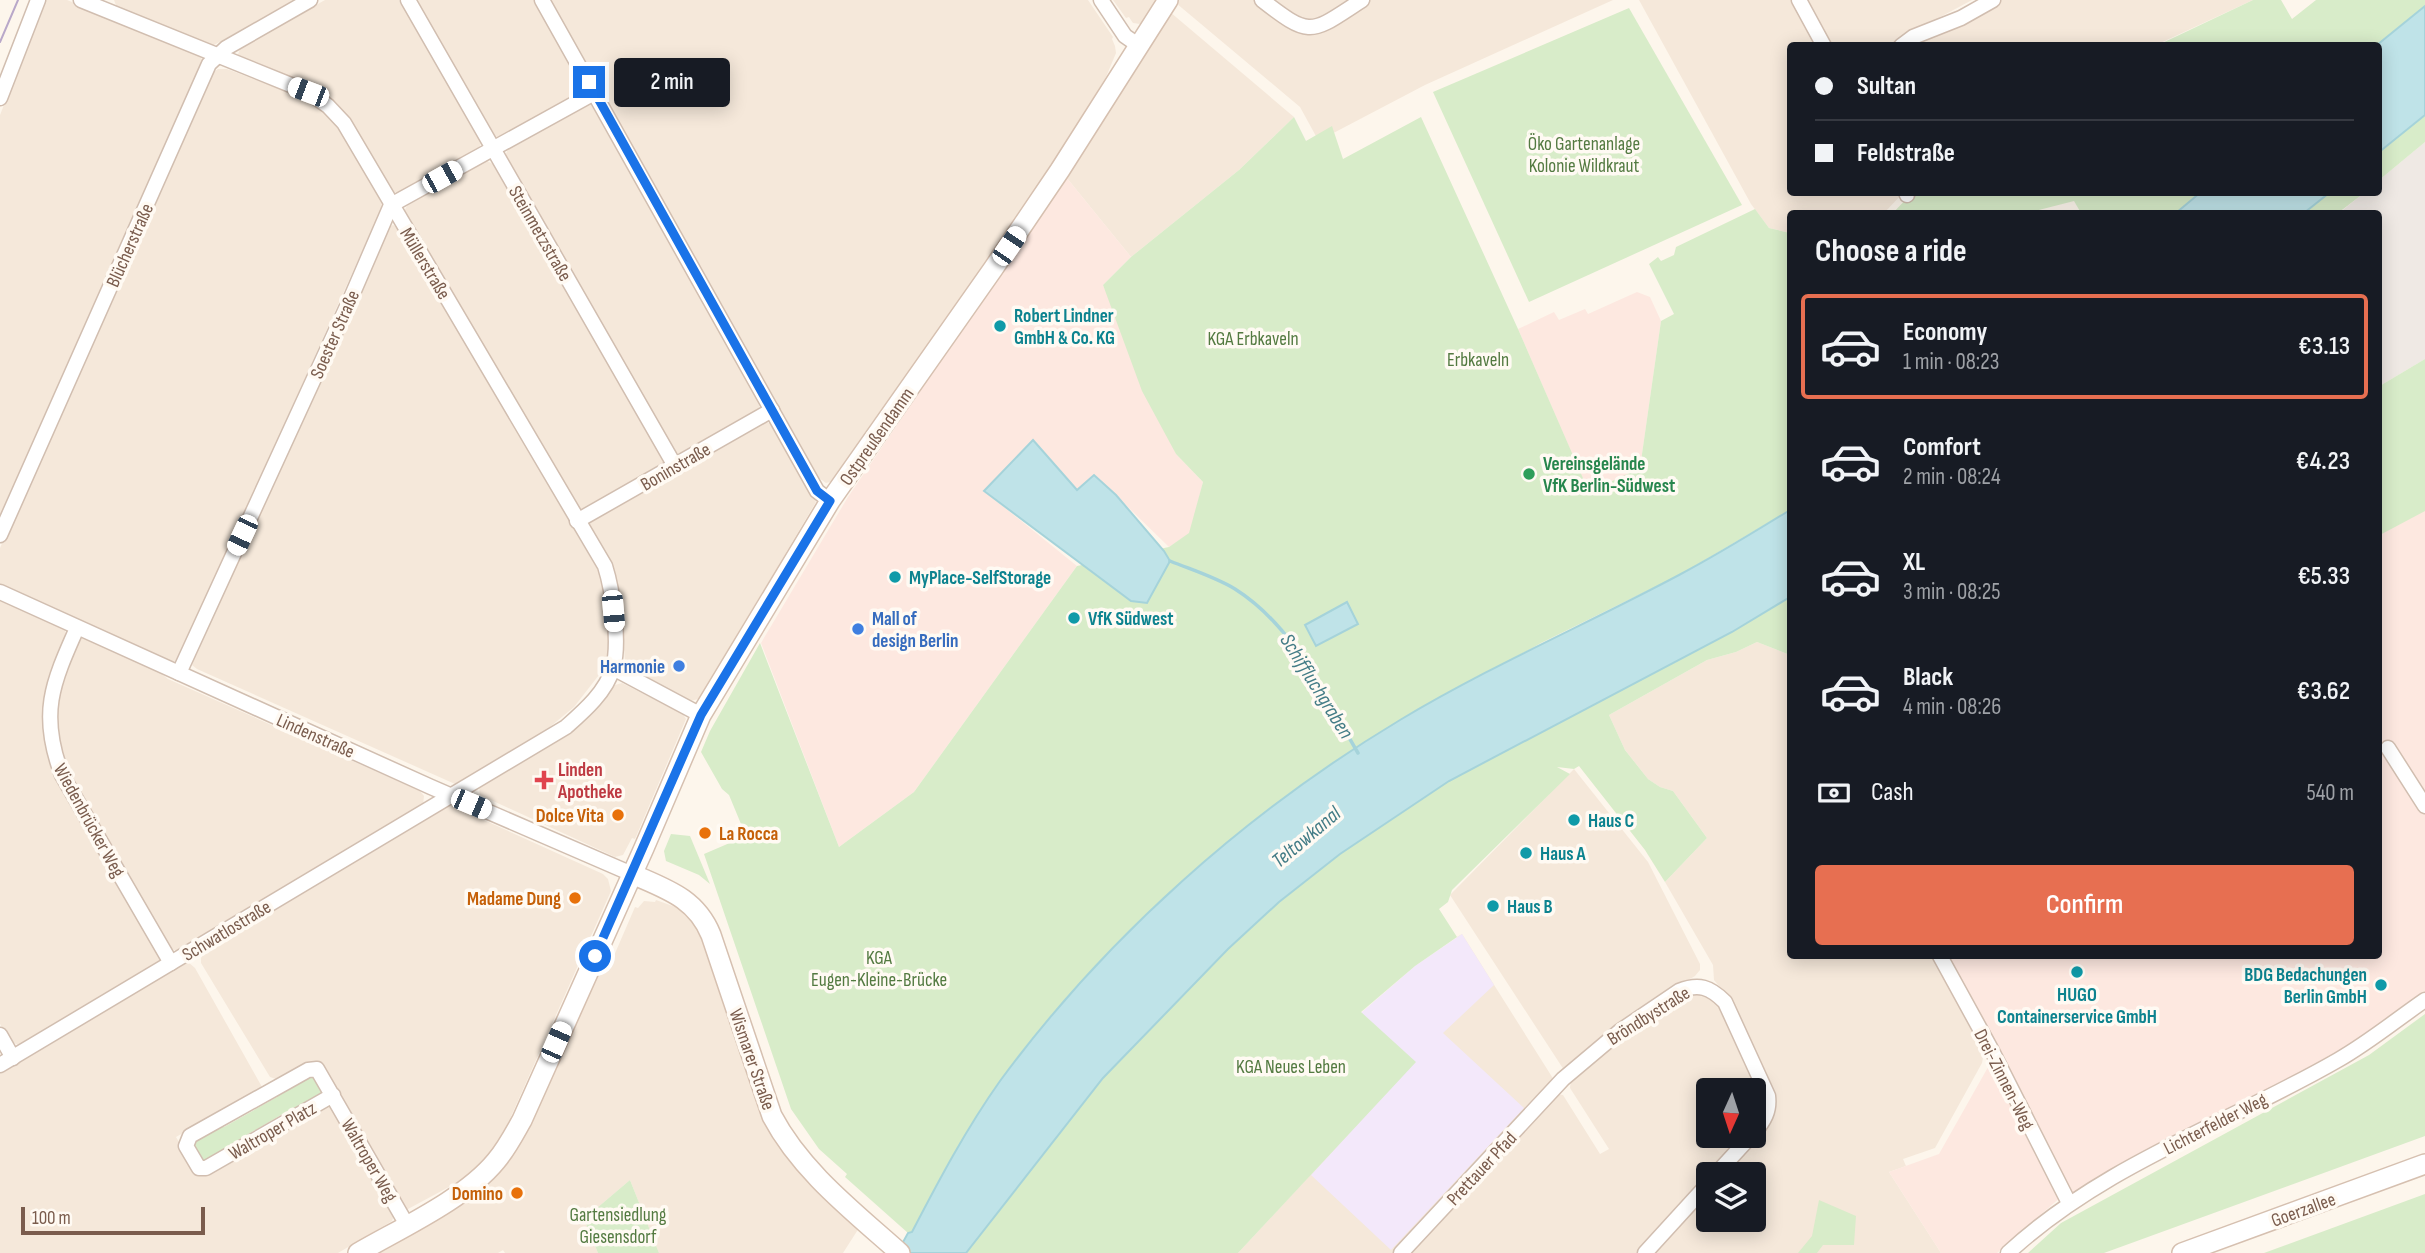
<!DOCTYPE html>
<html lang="en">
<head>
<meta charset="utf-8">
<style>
	:root { --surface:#171b24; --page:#20242c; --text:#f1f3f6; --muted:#9ea1a6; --line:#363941; --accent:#e76f51 }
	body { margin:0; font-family:"Sofia Sans Condensed",sans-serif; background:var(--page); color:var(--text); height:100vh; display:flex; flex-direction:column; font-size:26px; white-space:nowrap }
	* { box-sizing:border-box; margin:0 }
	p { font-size:23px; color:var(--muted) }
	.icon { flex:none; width:38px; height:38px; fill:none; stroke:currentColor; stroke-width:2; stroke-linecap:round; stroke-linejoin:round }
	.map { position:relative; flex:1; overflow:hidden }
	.drawer { position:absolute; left:1787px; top:210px; width:595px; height:749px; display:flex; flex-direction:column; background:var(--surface); border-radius:7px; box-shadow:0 4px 18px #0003 }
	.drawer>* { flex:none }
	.guide { position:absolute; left:1787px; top:42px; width:595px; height:154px; border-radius:7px; box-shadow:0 4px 18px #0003; display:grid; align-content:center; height:154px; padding:0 28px; background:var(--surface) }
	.needle { width:46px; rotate:183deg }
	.tools { position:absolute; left:1696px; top:1078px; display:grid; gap:14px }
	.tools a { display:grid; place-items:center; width:70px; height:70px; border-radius:7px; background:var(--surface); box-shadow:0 4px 18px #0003; font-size:35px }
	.scale { position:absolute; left:21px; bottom:18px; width:184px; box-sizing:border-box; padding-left:7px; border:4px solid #7a5c4d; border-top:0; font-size:19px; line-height:24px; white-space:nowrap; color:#7a5c4d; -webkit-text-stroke:5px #fffaf3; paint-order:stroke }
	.end { position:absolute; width:32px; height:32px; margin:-16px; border:9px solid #1a73e8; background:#fff; box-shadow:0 0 0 4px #fff }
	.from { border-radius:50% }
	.bubble { position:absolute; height:49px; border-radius:7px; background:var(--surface); box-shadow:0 4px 18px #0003; font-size:23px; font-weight:600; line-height:49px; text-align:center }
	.car { position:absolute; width:21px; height:42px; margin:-21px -10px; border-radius:9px; box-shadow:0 0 5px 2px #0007; background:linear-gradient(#fff 24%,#345 0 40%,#fff 0 76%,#345 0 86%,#fff 0) }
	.guide b { display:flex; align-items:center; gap:24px; height:66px; font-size:26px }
	.guide b+b { border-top:2px solid var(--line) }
	.guide i { width:18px; height:18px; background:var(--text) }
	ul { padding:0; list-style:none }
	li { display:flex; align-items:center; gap:21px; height:105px; margin:0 14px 10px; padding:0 14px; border:4px solid transparent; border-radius:7px }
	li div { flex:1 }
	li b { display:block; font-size:26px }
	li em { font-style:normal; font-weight:600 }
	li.active { border-color:var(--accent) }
	li>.icon { width:63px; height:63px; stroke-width:1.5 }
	h2 { padding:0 28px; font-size:32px; line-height:84px }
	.pay { display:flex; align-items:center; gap:18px; height:77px; padding:0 28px; font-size:26px }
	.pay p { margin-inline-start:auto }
	.action { display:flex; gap:14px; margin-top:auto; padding:14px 28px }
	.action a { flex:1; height:80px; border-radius:7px; background:var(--accent); color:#fff; font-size:28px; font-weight:600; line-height:80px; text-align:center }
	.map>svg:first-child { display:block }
	.residential { fill:#f5e8da }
	.commercial { fill:#fde8e0 }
	.industrial { fill:#efe9e4 }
	.education { fill:#f3e8fa }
	.green { fill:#d8ecc9 }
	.water { fill:#bfe3e8; stroke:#a5d3da; stroke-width:2 }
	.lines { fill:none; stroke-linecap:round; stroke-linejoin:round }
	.stream { stroke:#a5d3da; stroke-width:3.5 }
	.street-casing { stroke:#d1beb0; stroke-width:17 }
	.secondary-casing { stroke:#d6c0b0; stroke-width:22 }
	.street { stroke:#fff; stroke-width:14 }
	.secondary { stroke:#fff; stroke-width:19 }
	.tram { stroke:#b9a8c9; stroke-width:2 }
	.route { stroke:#1a73e8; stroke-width:9 }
	.culture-dot { fill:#0f9aa8; stroke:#fffaf3; stroke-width:2.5 }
	.leisure-dot { fill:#2e9e5b; stroke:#fffaf3; stroke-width:2.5 }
	.shop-dot { fill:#3f7fe0; stroke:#fffaf3; stroke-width:2.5 }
	.health-dot { fill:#e0444e; stroke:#fffaf3; stroke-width:2.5 }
	.food-dot { fill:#e8710a; stroke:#fffaf3; stroke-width:2.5 }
	.labels { text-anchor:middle; stroke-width:7; stroke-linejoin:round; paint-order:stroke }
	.park-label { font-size:19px; fill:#537a41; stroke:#fffaf3 }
	.street-label { font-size:19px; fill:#7a5c4d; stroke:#fffaf3 }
	.culture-label { font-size:19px; font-weight:bold; fill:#0d838f; stroke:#fffaf3; text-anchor:start }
	.leisure-label { font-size:19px; font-weight:bold; fill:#27864d; stroke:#fffaf3; text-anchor:start }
	.shop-label { font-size:19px; font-weight:bold; fill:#366cbe; stroke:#fffaf3; text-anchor:start }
	.health-label { font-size:19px; font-weight:bold; fill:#be3a42; stroke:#fffaf3; text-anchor:start }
	.food-label { font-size:19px; font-weight:bold; fill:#c56008; stroke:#fffaf3; text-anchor:end }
	.water-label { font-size:21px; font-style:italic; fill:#437c86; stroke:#fffaf3 }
</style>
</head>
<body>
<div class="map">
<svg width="2425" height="1253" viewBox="0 0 2425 1253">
	<rect width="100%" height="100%" fill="#fdf6ec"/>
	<!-- residential -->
	<g class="residential">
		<path d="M45 0H67L197 52 203 61 0 521V115Z"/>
		<path d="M114 0H296L212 46 117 8Z"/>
		<path d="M325 0H399L481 143 479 148 399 193 394 192 352 122 335 102 313 86 238 55 240 48Z"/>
		<path d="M416 0H534L583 87 582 91 501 136 496 137Z"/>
		<path d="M551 0H1088L1113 37 1112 39 1115 46 1116 53 1106 77 1064 146 1048 179 833 481 826 483 819 478Z"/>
		<path d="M1113 0H1161L1145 23 1140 24 1133 23 1129 17 1126 18Z"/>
		<path d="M1178 0H1613L1425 85 1322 139 1317 138 1300 107 1176 3Z"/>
		<path d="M1639 0H1794L1820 45 1790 46V192L1903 193 1884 213 1790 214V233L1769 228 1751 204Z"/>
		<path d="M1804 0H1972L1886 46 1828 45Z"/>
		<path d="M1991 0H2253L2156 45 1911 46Z"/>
		<path d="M1170 12 1294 117 1239 170 1131 257 1066 177Z"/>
		<path d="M218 69H227L303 98 324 111 337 125 382 203 381 209 185 645 176 661 170 662 3 587 0 585V548L212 73Z"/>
		<path d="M590 103 760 403 759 410 680 454 676 453 505 156 508 149Z"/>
		<path d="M487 161 493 164 663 461 662 464 582 509 577 507 404 211 407 206Z"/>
		<path d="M393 225 397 227 596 567 602 578 608 617 609 655 606 666 574 707 545 731 455 784 197 669 192 665 196 651 389 227Z"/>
		<path d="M766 422 772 424 816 502 699 699 689 701 628 666 625 662 621 610 615 575 589 526V523Z"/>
		<path d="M0 598 65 628 66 637 51 672 46 689 44 729 47 752 65 793 161 958 156 966 20 1046 10 1041 0 1024Z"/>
		<path d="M84 637 154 668 168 679 420 791 424 796 423 805 179 951 170 949 67 774 57 744 55 701 78 639Z"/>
		<path d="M1757 642 1790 655V956H1937L1985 1047 1982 1063 1935 1148 1903 1159 1906 1166 1889 1172 1941 1253H1653L1708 1193V1220H1754V1174H1724L1769 1123 1775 1104 1728 997 1714 980 1713 965 1665 882 1707 838 1673 791 1660 787 1648 779 1625 750 1609 715 1707 660 1736 652Z"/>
		<path d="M622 683 683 714 686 719 635 839 632 838 623 855 615 857 480 795 479 786 615 685Z"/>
		<path d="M1574 769 1648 862 1700 964V970L1695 976 1635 1012 1599 1039 1564 1070 1450 895Z"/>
		<path d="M443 806H453L603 874 608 879 611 891 505 1130 494 1148 475 1168 460 1181 408 1209H404L319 1062H309L279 1080 270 1077 201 963V958L204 952Z"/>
		<path d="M656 900 681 909 696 925 703 938 760 1109 859 1228 843 1253H659L630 1180 584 1219 598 1253H505L503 1250 498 1253H378L466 1201 494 1179 507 1163 528 1125 595 979 613 958 635 907 638 908 644 901 655 902Z"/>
		<path d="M1462 934 1554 1080 1394 1253H1238L1415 1062 1457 937Z"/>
		<path d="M188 962 195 968 262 1087 176 1137 194 1168 324 1104 331 1105 394 1215 392 1221 338 1253H0V1072L184 963Z"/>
		<path d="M1692 992 1704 993 1720 1005 1762 1093 1763 1108 1754 1125V1090H1708V1136H1744L1661 1230 1637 1253H1409L1557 1094 1563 1095 1600 1154 1609 1149 1570 1088 1571 1079 1602 1051 1682 995Z"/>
	</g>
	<!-- commercial -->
	<g class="commercial">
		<path d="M1066 177 1131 257 1103 285 1176 454 1203 482 1190 533 1169 547 1095 475 1078 491 1034 440 984 491 1077 566 914 792 839 847 761 643 848 497Z"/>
		<path d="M1637 292 1650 297 1661 321 1640 468 1589 493 1518 329 1554 312 1559 320 1585 309 1588 314Z"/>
		<path d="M2425 483V1006L2107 1185 2062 1196 1997 1253H1941L1889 1172 1939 1154 1996 1053 1945 956H2378V507Z"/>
	</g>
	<!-- industrial -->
	<path class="industrial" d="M2425 142V359L2378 387V214H2338L2364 193 2378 192V181Z"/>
	<!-- education -->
	<path class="education" d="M1462 934 1494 985 1443 1033 1524 1108 1391 1250 1311 1175 1415 1062 1361 1013 1415 966Z"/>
	<!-- green -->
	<g class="green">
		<path d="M2253 0H2281L2292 19 2316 0H2425V6L2377 45 2156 46Z"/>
		<path d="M1629 8 1742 205 1529 302 1433 92Z"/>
		<path d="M2425 115V142L2378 181V153Z"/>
		<path d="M1294 117 1306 141 1332 126 1343 159 1421 117 1518 329 1589 492 1640 468 1661 321 1674 314 1649 264 1658 257 1661 261 1674 255 1676 247 1755 209 1769 228 1790 233V510L1681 574 1541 643 1398 722 1318 774 1245 829 1172 891 1066 998 1031 1041 943 1173 912 1232 908 1233 845 1177 847 1174 819 1149 791 1109 704 854 746 836 729 795 722 789 701 752 710 731 760 643 839 847 914 792 1077 566 1169 547 1189 533 1203 482 1176 454 1142 391 1103 285 1131 257 1239 170Z"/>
		<path d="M1909 193H2201L2176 213H2081L2074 201 2031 212V213L1892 214 1910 195Z"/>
		<path d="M2329 193H2364L2338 213 2304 214Z"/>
		<path d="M2425 359V511L2378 536V387Z"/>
		<path d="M1790 597V655L1757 642 1736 652 1707 660 1609 715 1625 750 1648 779 1660 787 1673 791 1707 838 1665 882 1645 850 1579 766 1574 769 1557 767 1570 774 1452 890 1448 902 1439 909 1457 937 1415 966 1361 1012 1416 1062 1238 1253H966L1103 1078 1228 949 1279 902 1340 854 1449 781 1732 632Z"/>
		<path d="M671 834 690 836 710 884 699 875 666 861 664 851Z"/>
		<path d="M2425 1014V1136L2104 1253H2028L2061 1223 2369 1055Z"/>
		<path d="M305 1075 314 1076 323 1094 293 1114 286 1112 233 1143 232 1150 209 1162 202 1161 194 1148 193 1138 218 1124 224 1127 277 1097 279 1090Z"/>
		<path d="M630 1180 659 1253H598L584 1219Z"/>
		<path d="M2425 1194V1253H2264Z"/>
		<path d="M1819 1200 1856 1216 1854 1245H1823L1817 1253H1798L1812 1236Z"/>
	</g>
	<!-- water -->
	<g class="water">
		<path d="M2425 6V115L2378 153 2377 45Z"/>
		<path d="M2201 192H2329V193L2304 213H2176Z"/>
		<path d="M1033 440 1077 490 1094 475 1116 495 1164 551 1170 561 1147 603 1131 601 984 491Z"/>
		<path d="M1790 510V597L1732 632 1449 781 1340 854 1279 902 1228 949 1103 1078 966 1253H897L908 1233 912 1232C939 1180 966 1129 1000 1081 1106 937 1247 812 1400 720 1490 666 1587 624 1679 575 1717 555 1754 532 1790 510Z"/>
		<path d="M1347 602 1358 624 1316 646 1305 625Z"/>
	</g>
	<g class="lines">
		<!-- stream -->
		<path class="stream" d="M1170 561C1192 570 1215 577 1235 589 1295 627 1323 694 1358 753"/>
		<!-- street casing -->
		<g class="street-casing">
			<g id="street">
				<path d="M408 0 675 466"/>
				<path d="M542 0 817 491 830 501"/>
				<path d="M1101 0 1125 36 1138 45"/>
				<path d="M1262 0C1312 39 1311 33 1362 0"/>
				<path d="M1799 0 1824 46"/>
				<path d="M1901 46 1913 37 1961 18 1993 0"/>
				<path d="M0 98 38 0"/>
				<path d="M1906 192 1907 195"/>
				<path d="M577 521 772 410"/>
				<path d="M0 535 209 64 226 48 310 0"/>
				<path d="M0 592 431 787 632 874"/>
				<path d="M77 628C52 684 39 714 62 775L171 963"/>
				<path d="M613 668 701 715"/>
				<path d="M179 673 350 300 391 205 594 93"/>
				<path d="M2388 748 2425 806"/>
				<path d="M1940 956 1991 1049 2069 1203"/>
				<path d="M0 1035 13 1058"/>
				<path d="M0 1065 566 727C584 711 606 692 613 668 620 643 613 591 605 566L344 123 328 106 308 92 81 0"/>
				<path d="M333 1095 206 1168H199L186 1146 190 1136 308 1070 317 1069 407 1225"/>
				<path d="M1716 1174 1751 1136"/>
				<path d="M1401 1253 1563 1079 1620 1031 1679 991C1699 983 1710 987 1725 1002L1768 1096C1770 1111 1764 1121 1754 1133"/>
				<path d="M1645 1253 1708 1184"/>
				<path d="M2008 1253C2103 1165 2227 1124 2338 1060 2368 1043 2396 1020 2425 1000"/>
			</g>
		</g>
		<!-- secondary casing -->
		<g class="secondary-casing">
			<g id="secondary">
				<path d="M632 874C666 889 696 898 711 935L772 1116C801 1171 853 1211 900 1253"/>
				<path d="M358 1253C401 1228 465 1199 496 1161 507 1148 514 1134 522 1120L644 848 701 715 830 501 993 269 1060 170 1168 0"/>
				<path d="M2182 1253 2425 1164"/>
			</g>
		</g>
		<!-- street -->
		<use href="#street" class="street"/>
		<!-- secondary -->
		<use href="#secondary" class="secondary"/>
		<!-- tram -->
		<path class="tram" d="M0 42 18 0"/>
	</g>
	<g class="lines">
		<!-- route -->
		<path class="route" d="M589 82 817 491 830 501 701 715 595 956"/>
	</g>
	<!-- markers -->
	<g class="culture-dot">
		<circle cx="1000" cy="326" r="7"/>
		<circle cx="895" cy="577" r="7"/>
		<circle cx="1074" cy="618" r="7"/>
		<circle cx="1574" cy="820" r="7"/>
		<circle cx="1526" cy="853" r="7"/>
		<circle cx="1493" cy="906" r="7"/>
		<circle cx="2077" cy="972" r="7"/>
		<circle cx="2381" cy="985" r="7"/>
	</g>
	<circle class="leisure-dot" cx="1529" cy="474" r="7"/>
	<g class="shop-dot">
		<circle cx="858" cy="629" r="7"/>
		<circle cx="679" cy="666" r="7"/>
	</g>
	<path class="health-dot" d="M540.5 769.5h7v7h7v7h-7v7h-7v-7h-7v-7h7z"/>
	<g class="food-dot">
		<circle cx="618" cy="815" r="7"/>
		<circle cx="705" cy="833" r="7"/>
		<circle cx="575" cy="898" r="7"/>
		<circle cx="517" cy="1193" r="7"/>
	</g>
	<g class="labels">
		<!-- park labels -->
		<g class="park-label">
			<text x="1584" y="150">Öko Gartenanlage<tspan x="1584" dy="22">Kolonie Wildkraut</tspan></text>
			<text x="1253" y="345">KGA Erbkaveln</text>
			<text x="1478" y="366">Erbkaveln</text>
			<text x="879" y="964">KGA<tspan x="879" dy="22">Eugen-Kleine-Brücke</tspan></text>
			<text x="1291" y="1073">KGA Neues Leben</text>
			<text x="618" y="1221">Gartensiedlung<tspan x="618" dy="22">Giesensdorf</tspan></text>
		</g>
		<!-- street labels -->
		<g class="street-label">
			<text transform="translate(541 233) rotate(60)" y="7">Steinmetzstraße</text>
			<text transform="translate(129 245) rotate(-66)" y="7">Blücherstraße</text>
			<text transform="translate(426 263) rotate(59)" y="7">Müllerstraße</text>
			<text transform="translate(334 334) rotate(-66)" y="7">Soester Straße</text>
			<text transform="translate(876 436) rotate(-55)" y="7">Ostpreußendamm</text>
			<text transform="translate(675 466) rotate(-30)" y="7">Boninstraße</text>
			<text transform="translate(316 735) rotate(24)" y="7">Lindenstraße</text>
			<text transform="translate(90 820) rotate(61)" y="7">Wiedenbrücker Weg</text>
			<text transform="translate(226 930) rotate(-31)" y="7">Schwatlostraße</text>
			<text transform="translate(1648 1015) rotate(-32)" y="7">Bröndbystraße</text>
			<text transform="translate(753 1059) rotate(71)" y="7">Wismarer Straße</text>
			<text transform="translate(2005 1079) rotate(63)" y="7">Drei-Zinnen-Weg</text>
			<text transform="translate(2215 1123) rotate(-27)" y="7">Lichterfelder Weg</text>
			<text transform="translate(272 1130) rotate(-30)" y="7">Waltroper Platz</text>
			<text transform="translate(370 1160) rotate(60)" y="7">Waltroper Weg</text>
			<text transform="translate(1481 1168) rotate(-47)" y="7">Prettauer Pfad</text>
			<text transform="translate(2303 1209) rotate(-20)" y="7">Goerzallee</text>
		</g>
		<!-- culture labels -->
		<g class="culture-label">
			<text x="1014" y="322">Robert Lindner<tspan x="1014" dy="22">GmbH &amp; Co. KG</tspan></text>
			<text x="909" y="584">MyPlace-SelfStorage</text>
			<text x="1088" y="625">VfK Südwest</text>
			<text x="1588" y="827">Haus C</text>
			<text x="1540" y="860">Haus A</text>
			<text x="1507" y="913">Haus B</text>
			<text x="2367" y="981" text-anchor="end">BDG Bedachungen<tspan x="2367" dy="22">Berlin GmbH</tspan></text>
			<text x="2077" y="1001" text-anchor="middle">HUGO<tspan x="2077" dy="22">Containerservice GmbH</tspan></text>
		</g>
		<!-- leisure labels -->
		<g class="leisure-label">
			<text x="1543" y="470">Vereinsgelände<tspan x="1543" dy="22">VfK Berlin-Südwest</tspan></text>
		</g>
		<!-- shop labels -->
		<g class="shop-label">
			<text x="872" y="625">Mall of<tspan x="872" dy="22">design Berlin</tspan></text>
			<text x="665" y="673" text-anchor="end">Harmonie</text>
		</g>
		<!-- health labels -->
		<g class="health-label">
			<text x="558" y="776">Linden<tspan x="558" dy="22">Apotheke</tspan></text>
		</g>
		<!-- food labels -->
		<g class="food-label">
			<text x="604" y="822">Dolce Vita</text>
			<text x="719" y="840" text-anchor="start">La Rocca</text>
			<text x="561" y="905">Madame Dung</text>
			<text x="503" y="1200">Domino</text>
		</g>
		<!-- water labels -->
		<g class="water-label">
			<text transform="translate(1317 686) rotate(58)" y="7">Schiffluchgraben</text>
			<text transform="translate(1306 837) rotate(-40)" y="7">Teltowkanal</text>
		</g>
	</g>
</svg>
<div class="tools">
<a><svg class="needle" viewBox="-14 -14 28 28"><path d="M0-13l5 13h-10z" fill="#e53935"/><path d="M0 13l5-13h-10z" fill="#9ea1a6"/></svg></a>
<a><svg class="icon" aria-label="layers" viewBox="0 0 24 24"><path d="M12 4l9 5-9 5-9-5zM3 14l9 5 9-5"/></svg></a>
</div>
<div class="scale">100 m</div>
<i class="end from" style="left:595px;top:956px"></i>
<i class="end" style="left:589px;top:82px"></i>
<div class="bubble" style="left:614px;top:58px;width:116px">2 min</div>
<i class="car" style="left:308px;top:92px;rotate:291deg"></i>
<i class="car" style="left:442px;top:177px;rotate:61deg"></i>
<i class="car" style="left:1009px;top:246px;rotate:34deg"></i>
<i class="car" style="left:242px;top:535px;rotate:205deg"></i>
<i class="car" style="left:613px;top:611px;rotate:175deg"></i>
<i class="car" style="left:471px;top:804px;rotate:113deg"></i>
<i class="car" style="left:556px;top:1042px;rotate:24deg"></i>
<div class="guide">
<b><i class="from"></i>Sultan</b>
<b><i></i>Feldstraße</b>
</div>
<section class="drawer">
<h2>Choose a ride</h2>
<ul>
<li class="active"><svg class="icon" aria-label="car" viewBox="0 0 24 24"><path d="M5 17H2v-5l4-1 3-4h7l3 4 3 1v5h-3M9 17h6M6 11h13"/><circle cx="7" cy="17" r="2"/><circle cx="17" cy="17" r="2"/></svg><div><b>Economy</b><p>1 min · 08:23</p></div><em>€3.13</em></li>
<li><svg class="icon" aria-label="car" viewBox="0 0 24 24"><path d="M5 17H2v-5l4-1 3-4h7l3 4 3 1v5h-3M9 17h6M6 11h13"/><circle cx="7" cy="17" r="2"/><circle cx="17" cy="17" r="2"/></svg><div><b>Comfort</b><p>2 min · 08:24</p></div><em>€4.23</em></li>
<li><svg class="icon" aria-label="car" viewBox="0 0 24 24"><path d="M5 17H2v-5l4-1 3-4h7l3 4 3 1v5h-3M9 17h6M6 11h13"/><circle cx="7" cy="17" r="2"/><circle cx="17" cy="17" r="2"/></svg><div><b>XL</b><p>3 min · 08:25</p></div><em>€5.33</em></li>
<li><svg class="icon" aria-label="car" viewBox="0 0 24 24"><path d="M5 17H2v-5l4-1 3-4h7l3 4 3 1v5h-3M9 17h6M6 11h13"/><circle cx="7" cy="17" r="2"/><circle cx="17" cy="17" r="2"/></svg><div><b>Black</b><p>4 min · 08:26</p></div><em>€3.62</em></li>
</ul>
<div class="pay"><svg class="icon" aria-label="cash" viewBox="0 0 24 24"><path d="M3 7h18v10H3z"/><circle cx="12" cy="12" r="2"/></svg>Cash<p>540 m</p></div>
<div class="action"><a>Confirm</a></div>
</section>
</div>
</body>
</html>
